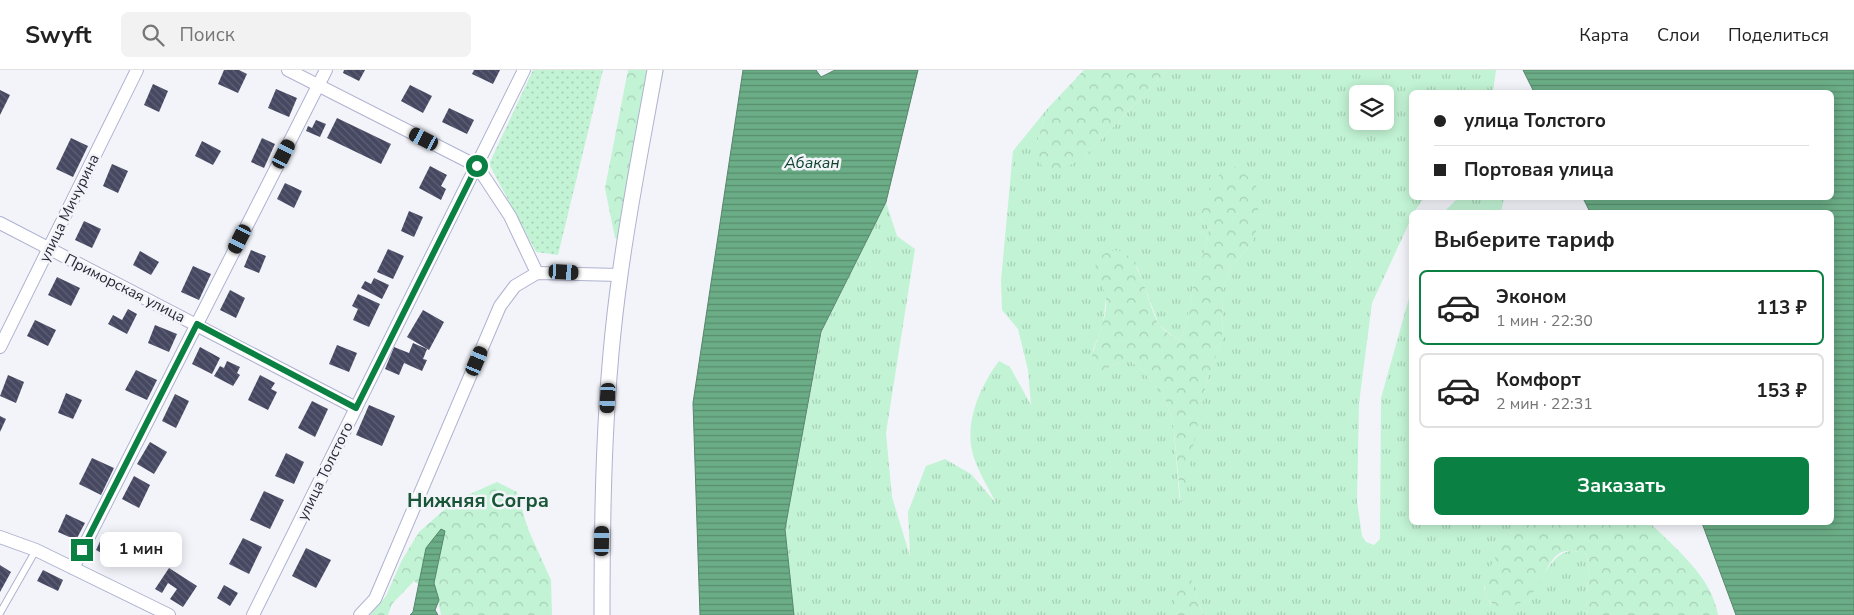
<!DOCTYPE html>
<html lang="ru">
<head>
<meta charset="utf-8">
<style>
	:root { --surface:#fff; --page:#f2f2f2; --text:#222; --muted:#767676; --line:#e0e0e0; --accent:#0b8043 }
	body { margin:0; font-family:"Nunito Sans",sans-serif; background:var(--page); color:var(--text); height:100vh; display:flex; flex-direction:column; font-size:19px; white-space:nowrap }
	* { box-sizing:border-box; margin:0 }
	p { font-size:16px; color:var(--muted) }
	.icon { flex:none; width:28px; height:28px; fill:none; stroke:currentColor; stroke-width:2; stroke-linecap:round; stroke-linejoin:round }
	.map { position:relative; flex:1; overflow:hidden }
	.details { position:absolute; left:1409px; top:140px; width:425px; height:315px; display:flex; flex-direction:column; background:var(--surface); border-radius:8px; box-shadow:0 2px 12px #0003 }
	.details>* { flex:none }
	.banner { position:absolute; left:1409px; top:20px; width:425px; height:110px; border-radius:8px; box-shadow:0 2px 12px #0003; display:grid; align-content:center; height:110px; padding:0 25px; background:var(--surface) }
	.tools { position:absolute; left:1349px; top:15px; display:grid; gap:10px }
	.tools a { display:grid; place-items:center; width:45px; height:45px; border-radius:8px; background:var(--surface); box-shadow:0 2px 12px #0003; font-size:25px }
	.end { position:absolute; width:22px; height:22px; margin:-11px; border:6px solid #0b8043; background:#fff; box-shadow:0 0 0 2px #fff }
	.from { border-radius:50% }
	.bubble { position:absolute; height:35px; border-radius:8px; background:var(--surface); box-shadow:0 2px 12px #0003; font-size:16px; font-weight:700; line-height:35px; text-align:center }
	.car { position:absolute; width:15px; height:30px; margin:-15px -8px; border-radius:6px; box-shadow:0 0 4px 1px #0007; background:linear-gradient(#222 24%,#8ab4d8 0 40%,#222 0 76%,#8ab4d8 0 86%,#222 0) }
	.banner b { display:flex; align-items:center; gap:18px; height:48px; font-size:19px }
	.banner b+b { border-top:1px solid var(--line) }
	.banner i { width:12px; height:12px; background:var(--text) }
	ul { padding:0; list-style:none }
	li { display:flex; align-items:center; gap:15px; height:75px; margin:0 10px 8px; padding:0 15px; border:2px solid var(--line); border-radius:8px }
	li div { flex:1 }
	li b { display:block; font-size:19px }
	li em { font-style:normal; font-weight:700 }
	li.current { border-color:var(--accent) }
	li>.icon { width:45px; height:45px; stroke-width:1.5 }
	h2 { padding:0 25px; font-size:22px; line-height:60px }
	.primary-button { display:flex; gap:10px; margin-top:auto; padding:10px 25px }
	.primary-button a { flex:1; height:58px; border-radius:8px; background:var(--accent); color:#fff; font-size:20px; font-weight:700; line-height:58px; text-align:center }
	header { display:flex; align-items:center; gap:30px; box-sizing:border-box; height:70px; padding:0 25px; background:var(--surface); border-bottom:1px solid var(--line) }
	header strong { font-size:24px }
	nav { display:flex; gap:28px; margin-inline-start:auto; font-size:18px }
	.search { width:350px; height:45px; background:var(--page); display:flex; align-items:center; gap:12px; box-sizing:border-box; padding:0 18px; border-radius:8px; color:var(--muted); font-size:19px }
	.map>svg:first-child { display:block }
	.grass { fill:url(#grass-tufts); fill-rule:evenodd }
	.forest { fill:url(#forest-crowns) }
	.park { fill:url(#park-dots) }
	.water { fill:url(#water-rules); stroke:#57866e }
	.building { fill:url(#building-back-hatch) }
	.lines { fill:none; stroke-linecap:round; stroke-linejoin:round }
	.service-casing { stroke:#afb2cf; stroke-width:8 }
	.minor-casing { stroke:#afb2cf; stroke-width:14 }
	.tertiary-casing { stroke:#afb2cf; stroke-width:17 }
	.service { stroke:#fff; stroke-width:6 }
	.minor { stroke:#fff; stroke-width:12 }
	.tertiary { stroke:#fff; stroke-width:15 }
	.route { stroke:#0b8043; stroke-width:6 }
	.labels { text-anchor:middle; stroke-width:5; stroke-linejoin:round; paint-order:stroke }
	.street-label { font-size:15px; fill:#282a35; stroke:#f3f4fa }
	.water-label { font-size:16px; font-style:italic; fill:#0f442a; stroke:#f3f4fa }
	.district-label { font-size:20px; font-weight:bold; fill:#195537; stroke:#f3f4fa }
</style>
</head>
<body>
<header>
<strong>Swyft</strong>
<div class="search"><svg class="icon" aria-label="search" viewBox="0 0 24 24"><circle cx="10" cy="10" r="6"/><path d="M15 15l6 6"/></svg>Поиск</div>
<nav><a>Карта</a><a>Слои</a><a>Поделиться</a></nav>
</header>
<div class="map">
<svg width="1854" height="545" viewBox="0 0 1854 545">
	<defs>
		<pattern id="grass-tufts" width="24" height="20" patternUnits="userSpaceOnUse" patternTransform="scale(1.25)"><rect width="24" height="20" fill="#c2f3d4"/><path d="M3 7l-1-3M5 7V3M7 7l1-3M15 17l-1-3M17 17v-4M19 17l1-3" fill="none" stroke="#a7d0b7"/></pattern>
		<pattern id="forest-crowns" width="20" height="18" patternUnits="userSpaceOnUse" patternTransform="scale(1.25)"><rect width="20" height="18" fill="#c2f3d4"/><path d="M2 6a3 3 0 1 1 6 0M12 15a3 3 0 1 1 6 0" fill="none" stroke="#a7d0b7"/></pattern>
		<pattern id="park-dots" width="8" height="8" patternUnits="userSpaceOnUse" patternTransform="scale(1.25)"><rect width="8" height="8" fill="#c2f3d4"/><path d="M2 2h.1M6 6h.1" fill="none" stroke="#a7d0b7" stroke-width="1.8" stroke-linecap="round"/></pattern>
		<pattern id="water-rules" width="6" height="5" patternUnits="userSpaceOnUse" patternTransform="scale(1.25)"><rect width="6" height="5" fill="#6bad86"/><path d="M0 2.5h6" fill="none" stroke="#588d6e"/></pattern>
		<pattern id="building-back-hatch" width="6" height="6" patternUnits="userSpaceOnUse" patternTransform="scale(1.25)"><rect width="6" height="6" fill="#464861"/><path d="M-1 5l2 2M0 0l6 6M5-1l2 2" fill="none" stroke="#5e6074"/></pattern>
	</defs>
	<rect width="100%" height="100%" fill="#f3f4fa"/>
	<!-- grass -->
	<g class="grass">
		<path d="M1168 0H1496L1493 22H1411V128H1424L1414 142H1411V149L1372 233 1359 333 1357 431 1362 466 1366 472 1374 475 1380 469 1381 328 1411 221V452L1516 453 1484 517 1486 526 1491 534 1533 523C1546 502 1557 471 1586 484 1592 501 1584 525 1588 545H1204L1197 531 1191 509 1175 525V545H794L785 459 822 262 886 132 897 166 915 179 886 363 892 427 910 486 908 442 926 396 945 389 971 404 996 433C989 419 979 403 974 388 963 355 979 318 999 291L1010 297 1031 335 1028 300 1018 259 1002 240 1001 210 1013 81 1047 39 1036 76 1084 87ZM1358 24H1385V51H1358ZM1199 147 1253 172 1230 198 1223 221 1222 269 1206 314 1180 434 1173 351 1164 327 1142 300 1132 292H1120L1100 302 1093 280 1103 254 1106 228 1137 197 1159 255 1179 271C1190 251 1190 229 1195 208 1200 189 1210 175 1208 156Z"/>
		<path d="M1458 128H1504L1501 142H1444Z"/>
	</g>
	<!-- forest -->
	<g class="forest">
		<path d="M628 0H664L626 173 615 168 605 118Z"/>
		<path d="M1084 0H1168L1084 87 1057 103 1041 95 1036 76 1047 39Z"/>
		<path d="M1235 97 1256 113 1259 149 1253 172 1230 198 1223 221 1222 269 1206 314 1181 436 1173 351 1164 327 1142 300 1132 292H1120L1100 302 1091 293C1094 271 1108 251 1106 228 1105 217 1096 206 1095 191 1136 152 1145 230 1158 253 1162 260 1173 266 1179 271 1190 251 1190 229 1195 207 1200 189 1210 175 1208 156L1199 147 1198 134 1222 101Z"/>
		<path d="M497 412 517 422 528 459 551 510 552 545H441L438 529 414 511 392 534 388 545H370L386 526 402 490 419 462 454 431Z"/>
		<path d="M1516 453H1650C1675 478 1712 507 1718 545H1588C1584 525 1592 500 1586 484 1579 481 1567 479 1560 483 1547 491 1542 513 1532 524 1519 538 1490 545 1485 522 1484 515 1486 506 1489 500 1496 483 1509 469 1516 453Z"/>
		<path d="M1191 508 1197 531 1204 545H1175V525Z"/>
	</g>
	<!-- park -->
	<path class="park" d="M533 0H603L558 185 536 182 489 94Z"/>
	<!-- water -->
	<g class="water">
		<path d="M743 0H816L821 7 835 0H918L886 132 821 262 785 459 794 545H700L693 333Z"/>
		<path d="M1523 0H1854V545H1736L1702 453 1831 452V142H1590L1583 128H1831V22H1534Z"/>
		<path d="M441 459 445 461 434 513 439 530 435 540 438 545H410L413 542 426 478Z"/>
	</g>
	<!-- building -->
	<g class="building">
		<path d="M224 0H239L247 4 238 23 218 14Z"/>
		<path d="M344 0H365L359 11 343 3Z"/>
		<path d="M474 0H500L493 14 472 4Z"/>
		<path d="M153 14 168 21 159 42 144 35Z"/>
		<path d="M410 15 432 26 423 43 401 31Z"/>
		<path d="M276 19 297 28 289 47 268 38Z"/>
		<path d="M0 20 10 25 0 45Z"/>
		<path d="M449 38 474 50 467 64 442 52Z"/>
		<path d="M337 48 391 74 381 94 327 68Z"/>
		<path d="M316 50 326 54 320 67 306 61 308 56 312 58Z"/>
		<path d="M71 68 88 76 73 107 56 99Z"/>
		<path d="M262 68 275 74 264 98 251 92Z"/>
		<path d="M202 71 221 81 213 95 195 86Z"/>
		<path d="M112 94 128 101 118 123 103 116Z"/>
		<path d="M430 96 447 105 441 116 446 119 441 130 419 118Z"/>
		<path d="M285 113 302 121 294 138 277 129Z"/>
		<path d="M409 141 423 147 414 167 401 161Z"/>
		<path d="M84 151 101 159 92 178 75 170Z"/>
		<path d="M388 179 404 186 393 209 377 202Z"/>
		<path d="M251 180 266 186 259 203 244 197Z"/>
		<path d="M140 181 159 192 151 205 133 195Z"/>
		<path d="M193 196 211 204 199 230 181 222Z"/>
		<path d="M57 207 80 218 71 236 48 225Z"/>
		<path d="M374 208 389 215 382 229 361 218 365 211 371 214Z"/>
		<path d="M230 220 245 228 236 248 220 240Z"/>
		<path d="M358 224 380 234 369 257 353 250 358 239 352 236Z"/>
		<path d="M128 239 137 244 127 264 108 254 113 245 122 250Z"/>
		<path d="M423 240 444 252 429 280 407 267Z"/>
		<path d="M35 250 56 260 48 276 27 266Z"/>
		<path d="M155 255 177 264 169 282 148 273Z"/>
		<path d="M413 273 427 279 423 289 427 290 422 301 404 293 399 305 385 299 394 277 409 283Z"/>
		<path d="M337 275 357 283 349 302 329 294Z"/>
		<path d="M200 277 220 288 212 304 192 294Z"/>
		<path d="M227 291 240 297 237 303 240 305 233 316 214 306 220 296 224 298Z"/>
		<path d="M136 300 157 310 147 330 125 320Z"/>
		<path d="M8 305 24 312 16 333 0 326Z"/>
		<path d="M260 305 275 313 271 319 277 322 268 340 248 330Z"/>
		<path d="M66 323 82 330 73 349 58 343Z"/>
		<path d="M175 324 189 331 176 358 162 351Z"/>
		<path d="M312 331 328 339 315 367 298 358Z"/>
		<path d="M369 335 395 346 382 376 356 365Z"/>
		<path d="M0 346 6 349 0 362Z"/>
		<path d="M150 372 167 382 154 404 137 394Z"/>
		<path d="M286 383 304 392 294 414 275 406Z"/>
		<path d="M92 388 114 398 101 425 79 414Z"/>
		<path d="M134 406 150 415 139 438 122 429Z"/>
		<path d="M264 421 284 430 270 459 250 450Z"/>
		<path d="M66 444 85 453 76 470 58 462Z"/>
		<path d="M104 463 121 471 112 489 96 480Z"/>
		<path d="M243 468 262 477 249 504 229 494Z"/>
		<path d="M306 478 331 490 316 518 292 506Z"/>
		<path d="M0 495 11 502 0 522Z"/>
		<path d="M169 498 197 516 183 537 170 529 177 519 168 513 162 523 155 519Z"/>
		<path d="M43 500 63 510 58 521 37 511Z"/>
		<path d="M224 515 238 523 230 536 217 528Z"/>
	</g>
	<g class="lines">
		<!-- service casing -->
		<g class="service-casing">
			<path id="service" d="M0 543 36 480"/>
		</g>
		<!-- minor casing -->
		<g class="minor-casing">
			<g id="minor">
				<path d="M288 0 477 96 510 146 537 203"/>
				<path d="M0 153 356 338"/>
				<path d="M0 277 137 0"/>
				<path d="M0 467 36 480 169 545"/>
				<path d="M73 498 326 0"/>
				<path d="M253 545 524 0"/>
				<path d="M360 545 375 529 500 236 515 216 537 203 620 205"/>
			</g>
		</g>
		<!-- tertiary casing -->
		<g class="tertiary-casing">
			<path id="tertiary" d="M602 545C602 432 604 317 620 205 629 137 643 68 655 0"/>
		</g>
		<!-- service -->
		<use href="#service" class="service"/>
		<!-- minor -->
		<use href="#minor" class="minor"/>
		<!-- tertiary -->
		<use href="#tertiary" class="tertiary"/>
	</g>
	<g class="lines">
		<!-- route -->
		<path class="route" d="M82 480 197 254 356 338 477 96"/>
	</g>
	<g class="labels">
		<!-- street labels -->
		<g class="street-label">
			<text transform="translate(69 138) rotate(-64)" y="5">улица Мичурина</text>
			<text transform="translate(125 218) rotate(27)" y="5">Приморская улица</text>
			<text transform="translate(325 401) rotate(-64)" y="5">улица Толстого</text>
		</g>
		<!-- water labels -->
		<g class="water-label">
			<text x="812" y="98">Абакан</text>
		</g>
		<!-- district labels -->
		<g class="district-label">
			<text x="478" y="437">Нижняя Согра</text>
		</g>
	</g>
</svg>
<div class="tools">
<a><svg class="icon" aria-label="layers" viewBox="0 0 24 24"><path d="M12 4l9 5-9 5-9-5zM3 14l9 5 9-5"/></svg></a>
</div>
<i class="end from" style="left:477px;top:96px"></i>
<i class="end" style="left:82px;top:480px"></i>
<div class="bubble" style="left:100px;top:462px;width:82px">1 мин</div>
<i class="car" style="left:424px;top:69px;rotate:297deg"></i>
<i class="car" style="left:284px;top:84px;rotate:27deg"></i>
<i class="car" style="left:240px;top:169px;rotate:207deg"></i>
<i class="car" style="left:564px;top:202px;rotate:93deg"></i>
<i class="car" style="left:477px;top:291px;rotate:23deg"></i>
<i class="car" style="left:608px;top:328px;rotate:183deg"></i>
<i class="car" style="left:602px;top:471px;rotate:1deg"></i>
<div class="banner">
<b><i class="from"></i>улица Толстого</b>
<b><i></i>Портовая улица</b>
</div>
<section class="details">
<h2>Выберите тариф</h2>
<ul>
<li class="current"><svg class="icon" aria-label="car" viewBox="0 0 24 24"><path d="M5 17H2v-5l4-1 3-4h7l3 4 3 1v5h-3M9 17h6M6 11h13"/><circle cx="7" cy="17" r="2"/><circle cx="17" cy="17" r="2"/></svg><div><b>Эконом</b><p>1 мин · 22:30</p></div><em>113 ₽</em></li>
<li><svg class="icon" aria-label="car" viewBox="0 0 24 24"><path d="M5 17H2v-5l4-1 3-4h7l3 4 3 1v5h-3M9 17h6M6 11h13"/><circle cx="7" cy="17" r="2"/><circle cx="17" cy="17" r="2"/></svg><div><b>Комфорт</b><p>2 мин · 22:31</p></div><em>153 ₽</em></li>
</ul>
<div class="primary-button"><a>Заказать</a></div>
</section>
</div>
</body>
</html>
